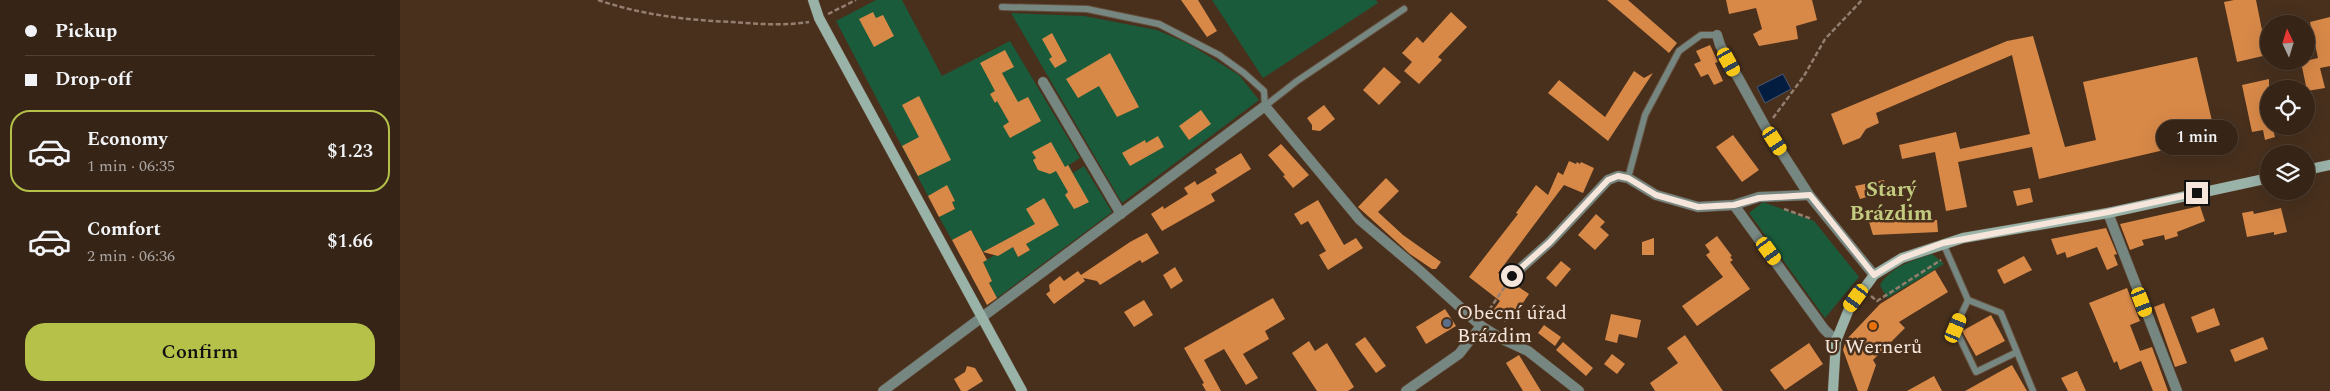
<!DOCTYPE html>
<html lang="en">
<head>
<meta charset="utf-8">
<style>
	:root { --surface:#362416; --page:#3d2c1f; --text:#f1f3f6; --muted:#aaa4a1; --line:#504135; --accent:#b6c149 }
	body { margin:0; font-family:Spectral,serif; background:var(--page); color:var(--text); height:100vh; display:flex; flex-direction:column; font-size:19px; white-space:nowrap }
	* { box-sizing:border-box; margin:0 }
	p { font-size:16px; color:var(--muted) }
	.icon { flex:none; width:28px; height:28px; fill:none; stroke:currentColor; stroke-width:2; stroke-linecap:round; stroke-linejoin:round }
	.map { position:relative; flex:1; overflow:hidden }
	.details { display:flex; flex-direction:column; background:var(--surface); width:400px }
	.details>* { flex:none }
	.hud { display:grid; align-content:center; height:110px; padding:0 25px; background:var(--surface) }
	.needle { width:32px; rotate:356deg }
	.tools { position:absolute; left:1860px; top:15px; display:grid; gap:10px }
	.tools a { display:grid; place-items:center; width:55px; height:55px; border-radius:50%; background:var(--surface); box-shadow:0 5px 20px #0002,0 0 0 1px var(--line); font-size:25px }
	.end { position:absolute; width:22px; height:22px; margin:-11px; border:6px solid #f5e5da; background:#111; box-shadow:0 0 0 2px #111 }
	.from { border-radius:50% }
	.bubble { position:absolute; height:35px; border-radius:18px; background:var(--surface); box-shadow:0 5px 20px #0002,0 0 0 1px var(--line); font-size:16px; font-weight:600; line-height:35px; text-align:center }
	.car { position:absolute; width:15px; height:30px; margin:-15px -8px; border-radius:6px; box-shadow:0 0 4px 1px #0007; background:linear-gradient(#f5c518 24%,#345 0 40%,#f5c518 0 76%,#345 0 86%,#f5c518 0) }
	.hud b { display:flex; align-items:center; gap:18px; height:48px; font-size:19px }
	.hud b+b { border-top:1px solid var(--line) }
	.hud i { width:12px; height:12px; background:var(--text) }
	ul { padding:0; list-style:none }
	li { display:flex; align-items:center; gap:15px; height:82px; margin:0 10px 8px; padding:0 15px; border:2px solid transparent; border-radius:20px }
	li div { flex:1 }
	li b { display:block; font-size:19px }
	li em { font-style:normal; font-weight:600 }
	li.active { border-color:var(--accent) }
	li>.icon { width:45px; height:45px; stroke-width:1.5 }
	.button { display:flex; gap:10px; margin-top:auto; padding:10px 25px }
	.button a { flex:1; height:58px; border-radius:20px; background:var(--accent); color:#111; font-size:20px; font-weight:600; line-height:58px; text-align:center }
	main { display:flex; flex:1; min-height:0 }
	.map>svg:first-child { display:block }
	.green { fill:#1a5b3b }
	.water { fill:#021d40; stroke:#4b596e }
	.building { fill:#d88948 }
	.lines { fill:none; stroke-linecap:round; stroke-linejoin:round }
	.lane-casing { stroke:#644d3b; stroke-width:8 }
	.street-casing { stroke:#644d3b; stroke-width:11 }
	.secondary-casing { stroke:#644d3b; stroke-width:11 }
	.path { stroke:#937e6f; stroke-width:2.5; stroke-dasharray:5 2.5; stroke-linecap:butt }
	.lane { stroke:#768680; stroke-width:6 }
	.street { stroke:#768680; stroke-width:10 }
	.secondary { stroke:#9ab3a9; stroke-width:10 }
	.route { stroke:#f5e5da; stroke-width:6 }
	.service-dot { fill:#5c6f8a; stroke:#48301d; stroke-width:2 }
	.food-dot { fill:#e8710a; stroke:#48301d; stroke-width:2 }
	.labels { text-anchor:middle; stroke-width:5; stroke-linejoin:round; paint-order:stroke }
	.poi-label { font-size:20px; fill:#f5e5da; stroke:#48301d; text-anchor:start }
	.neighbourhood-label { font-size:21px; font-weight:bold; fill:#c1ca7e; stroke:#48301d }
</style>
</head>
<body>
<main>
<section class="details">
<div class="hud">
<b><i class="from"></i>Pickup</b>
<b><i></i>Drop-off</b>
</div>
<ul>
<li class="active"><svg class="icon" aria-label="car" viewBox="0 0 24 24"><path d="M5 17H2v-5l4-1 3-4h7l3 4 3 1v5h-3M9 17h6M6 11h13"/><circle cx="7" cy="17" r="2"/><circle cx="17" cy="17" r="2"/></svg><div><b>Economy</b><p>1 min · 06:35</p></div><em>$1.23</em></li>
<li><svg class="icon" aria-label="car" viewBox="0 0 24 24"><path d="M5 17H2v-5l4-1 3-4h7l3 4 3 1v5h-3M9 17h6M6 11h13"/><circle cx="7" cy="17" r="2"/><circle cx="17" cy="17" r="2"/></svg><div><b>Comfort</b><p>2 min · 06:36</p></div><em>$1.66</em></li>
</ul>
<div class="button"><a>Confirm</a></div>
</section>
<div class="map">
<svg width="1930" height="391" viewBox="0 0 1930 391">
	<rect width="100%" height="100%" fill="#48301d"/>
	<!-- green -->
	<g class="green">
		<path d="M476 0H502L542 76 610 41 680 158 669 165 673 173 684 166 712 212 597 298 589 283 592 281 583 262 612 245 618 257 630 250 620 233 583 252 571 230 552 240 539 217 555 209 552 202 555 201 547 186 528 196 436 21Z"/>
		<path d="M812 0H976L978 3 863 78Z"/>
		<path d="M611 13 684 16 757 30 789 44 839 75 859 100 722 203Z"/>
		<path d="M1363 202 1414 221 1459 277 1425 318 1349 213Z"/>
		<path d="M1532 254 1544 264 1487 298 1480 285C1490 267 1514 260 1532 254Z"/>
	</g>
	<!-- water -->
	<path class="water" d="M1383 74 1391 89 1365 103 1357 87Z"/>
	<!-- building -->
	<g class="building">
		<path d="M781 0H798L817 31 807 37Z"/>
		<path d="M1207 0H1228L1277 43 1269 53Z"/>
		<path d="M1326 0H1412L1417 20 1396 26 1398 39 1359 46 1353 34 1362 29 1356 8 1329 14Z"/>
		<path d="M1834 0H1856L1867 55 1837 62 1824 2Z"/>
		<path d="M473 12 476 18 483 15 494 36 474 47 459 19Z"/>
		<path d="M1051 12 1067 27 1038 57 1042 60 1019 84 1004 71 1012 62 1002 53 1017 37 1023 43Z"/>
		<path d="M1930 17V66L1920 68 1925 88 1907 91 1901 62 1918 58 1910 22Z"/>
		<path d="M652 33 667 61 655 68 649 59 652 57 642 39Z"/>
		<path d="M1633 36 1665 147 1696 140 1683 82 1797 57 1816 138 1639 179 1632 147 1558 162 1567 207 1546 211 1535 152 1502 159 1499 145 1556 132 1560 149 1630 134 1612 55 1476 113 1479 123 1466 129 1460 138 1443 145 1431 114 1607 41Z"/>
		<path d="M1310 45 1318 62 1315 63 1323 81 1314 85 1308 74 1301 77 1294 64 1301 61 1296 51Z"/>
		<path d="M605 50 614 67 602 73 618 102 628 97 641 121 610 138 603 126 609 122 597 101 595 103 590 94 595 91 580 63Z"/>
		<path d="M710 53 739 107 717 117 699 86 678 98 666 79Z"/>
		<path d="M984 67 1001 82 979 105 963 90Z"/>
		<path d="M1234 71 1244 78 1253 73 1208 141 1148 93 1159 80 1205 117Z"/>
		<path d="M1869 79V126H1872L1875 137 1865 140 1863 130 1852 132 1842 85Z"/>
		<path d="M519 96 551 160 518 176 502 146 519 137 502 105Z"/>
		<path d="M924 105 935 119 920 131 912 130V125L907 118Z"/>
		<path d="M801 110 811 124 789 140 779 126Z"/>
		<path d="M1333 135 1359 170 1342 182 1316 147Z"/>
		<path d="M758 136 764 147 730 166 722 153 745 140 746 143Z"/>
		<path d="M651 142 665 167 668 165 689 202 679 207 674 209 665 195 668 192 656 171 650 174 638 170 633 160 636 158 632 152Z"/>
		<path d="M881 144 909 175 893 188 883 176 885 175 868 155Z"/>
		<path d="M841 153 851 169 811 194 815 201 762 231 751 214 763 206 764 209 788 194 784 188 795 181 797 185 817 173 815 169Z"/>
		<path d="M1169 161 1176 164 1177 162 1180 164 1181 162 1194 168 1183 193 1164 185 1098 273 1129 294 1116 313 1113 311 1105 322 1092 312 1100 301 1069 277 1118 214 1116 213 1136 185 1148 195 1158 172 1163 175Z"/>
		<path d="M986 178 999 191 978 212 1003 235 1041 262 1036 269H1032L1010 254 958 207Z"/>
		<path d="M1484 180 1487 191 1460 199 1455 186Z"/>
		<path d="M547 185 555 201 552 202 555 209 539 217 528 196Z"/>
		<path d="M1630 188 1633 202 1617 206 1613 191Z"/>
		<path d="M644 198 659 225 626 244 630 250 618 257 613 247 598 256 583 252 635 224 626 209Z"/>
		<path d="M918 200 944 245 956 238 963 248 928 270 919 255 926 251 908 221 901 225 894 214Z"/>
		<path d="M1800 206 1805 221 1777 232 1778 236 1765 240 1764 235 1742 240 1744 245 1730 250 1720 224Z"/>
		<path d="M1881 208 1887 232 1874 235V232L1847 237 1842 213 1853 211 1854 214Z"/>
		<path d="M1196 214 1205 222 1200 227 1209 235 1195 250 1178 235Z"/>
		<path d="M1537 220 1538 232 1473 235 1469 222Z"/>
		<path d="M1706 228 1717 254 1714 255 1718 265 1707 270 1697 247 1667 258 1665 252 1657 255 1651 239Z"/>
		<path d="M571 230 587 260 583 262 592 281 589 283 597 298 587 305 552 240Z"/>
		<path d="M747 233 759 253 742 263 740 260 700 285 697 281 683 278 685 281 654 304 646 294 650 291 649 285 660 276 664 281 678 271 681 275 730 242Z"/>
		<path d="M1317 236 1332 256 1330 257 1333 260 1330 262 1350 289 1297 326 1282 306 1323 277 1306 255 1310 252 1305 245Z"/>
		<path d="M1254 238V255H1242V242Z"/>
		<path d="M1624 256 1632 270 1604 284 1597 270Z"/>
		<path d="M1161 261 1171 269 1156 287 1146 278Z"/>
		<path d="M775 267 783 281 771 289 763 275Z"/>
		<path d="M1535 270 1548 292 1499 322 1505 328 1473 360 1476 365 1467 391H1458L1443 350 1446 340 1480 304Z"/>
		<path d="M1727 288 1740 321 1730 325 1740 351 1752 347 1768 391H1753L1741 361 1720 370 1717 361 1714 363 1693 312 1689 303Z"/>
		<path d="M873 298 885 319 865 331 869 339 843 354 858 378 846 385 824 349 804 360 821 391H806L802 384 804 383 784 348Z"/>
		<path d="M744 300 753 315 734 327 724 312Z"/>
		<path d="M1764 303 1787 363 1775 367 1754 307Z"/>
		<path d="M1814 308 1820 325 1797 333 1791 317Z"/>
		<path d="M1045 309 1056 326 1026 344 1016 327Z"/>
		<path d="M1211 314 1241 320 1237 338 1219 334 1217 343 1205 340Z"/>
		<path d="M1591 315 1605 341 1576 356 1562 331Z"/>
		<path d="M1144 325 1161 337 1155 346 1138 333Z"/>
		<path d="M1285 335 1323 391H1255L1250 383 1278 363 1267 348Z"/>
		<path d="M965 337 986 366 976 373 955 344Z"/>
		<path d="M1863 337 1868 349 1835 362 1830 350Z"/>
		<path d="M909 341 915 351 927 343 954 387 948 391H917L892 353Z"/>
		<path d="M1163 342 1193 368 1186 376 1156 350Z"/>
		<path d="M1409 343 1423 364 1385 390 1370 370Z"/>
		<path d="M1212 354 1225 364 1217 374 1204 364Z"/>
		<path d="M1119 355 1141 391H1123L1106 363Z"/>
		<path d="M1612 365 1627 391H1565L1601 371Z"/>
		<path d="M567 366 575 368 583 381 567 391H561L554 379 565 372Z"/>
		<path d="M1677 371 1686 391H1668L1661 378Z"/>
		<path d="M1534 376 1542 391H1507Z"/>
	</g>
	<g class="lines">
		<!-- lane casing -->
		<g class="lane-casing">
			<g id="lane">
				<path d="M602 7 687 9 759 24 819 55 844 73 864 91 865 106 897 81 1004 9"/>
				<path d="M1228 178 1245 115 1279 51 1301 35H1317"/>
				<path d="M1543 243 1568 300 1601 313 1633 391"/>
				<path d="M1568 300 1555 328 1576 372 1617 352"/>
			</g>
		</g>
		<!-- street casing -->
		<g class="street-casing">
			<g id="street">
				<path d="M1317 35 1320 45 1366 128 1409 195 1474 275"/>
				<path d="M643 82 721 214"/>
				<path d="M1334 205 1424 329 1436 341"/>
				<path d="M1708 213 1777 391"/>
				<path d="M1112 276 1150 242 1208 180 1218 176 1228 178 1256 195 1298 207 1334 205 1359 197 1409 195"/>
				<path d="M483 391 865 106 960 220 1019 270 1081 326 1102 339 1128 351 1179 391"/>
				<path d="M1006 391 1059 354 1081 326"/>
			</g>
		</g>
		<!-- secondary casing -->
		<g class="secondary-casing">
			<g id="secondary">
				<path d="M413 0 419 18 622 391"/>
				<path d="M1906 170 1930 165"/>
				<path d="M1433 391 1436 341 1449 309 1474 275 1502 258 1563 238 1708 213 1869 178"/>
			</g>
		</g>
		<!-- path -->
		<g class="path">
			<path d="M198 0C242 15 286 20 332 22 357 24 384 26 409 22"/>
			<path d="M428 14 456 0"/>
			<path d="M1373 118 1404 76 1425 39 1462 0"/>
			<path d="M1384 209 1412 219"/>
			<path d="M1471 296 1477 301 1541 260"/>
			<path d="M1085 316 1106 285"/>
		</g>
		<!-- lane -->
		<use href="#lane" class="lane"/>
		<!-- street -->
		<use href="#street" class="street"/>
		<!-- secondary -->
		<use href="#secondary" class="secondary"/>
	</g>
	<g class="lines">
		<!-- route -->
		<path class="route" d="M1112 276 1150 242 1208 180 1218 176 1228 178 1256 195 1298 207 1334 205 1359 198 1410 195 1474 275 1502 258 1543 243 1708 212 1797 193"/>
	</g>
	<!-- markers -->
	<circle class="service-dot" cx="1047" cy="323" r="5"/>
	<circle class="food-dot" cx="1473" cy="326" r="5"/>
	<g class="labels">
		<!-- poi labels -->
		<g class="poi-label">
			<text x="1057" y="319">Obecní úřad<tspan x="1057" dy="23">Brázdim</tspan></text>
			<text x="1473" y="353" text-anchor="middle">U Wernerů</text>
		</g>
		<!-- neighbourhood labels -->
		<g class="neighbourhood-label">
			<text x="1491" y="196">Starý<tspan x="1491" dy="24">Brázdim</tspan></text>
		</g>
	</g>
</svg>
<div class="tools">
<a><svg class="needle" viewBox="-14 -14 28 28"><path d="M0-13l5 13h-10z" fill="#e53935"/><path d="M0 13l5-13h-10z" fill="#aaa4a1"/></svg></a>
<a><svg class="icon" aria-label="locate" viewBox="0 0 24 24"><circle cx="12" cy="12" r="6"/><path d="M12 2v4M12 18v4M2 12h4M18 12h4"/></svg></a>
<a><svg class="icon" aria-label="layers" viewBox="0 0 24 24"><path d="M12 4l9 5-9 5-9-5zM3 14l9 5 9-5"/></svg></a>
</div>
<i class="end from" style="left:1112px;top:276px"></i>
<i class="end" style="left:1797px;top:193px"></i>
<div class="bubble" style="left:1756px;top:120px;width:82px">1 min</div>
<i class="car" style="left:1329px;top:62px;rotate:151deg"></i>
<i class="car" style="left:1375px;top:141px;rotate:147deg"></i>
<i class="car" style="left:1369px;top:251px;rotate:144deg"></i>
<i class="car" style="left:1456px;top:298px;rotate:216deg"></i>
<i class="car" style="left:1742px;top:302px;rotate:159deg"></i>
<i class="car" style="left:1556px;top:328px;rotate:23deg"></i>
</div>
</main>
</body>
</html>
